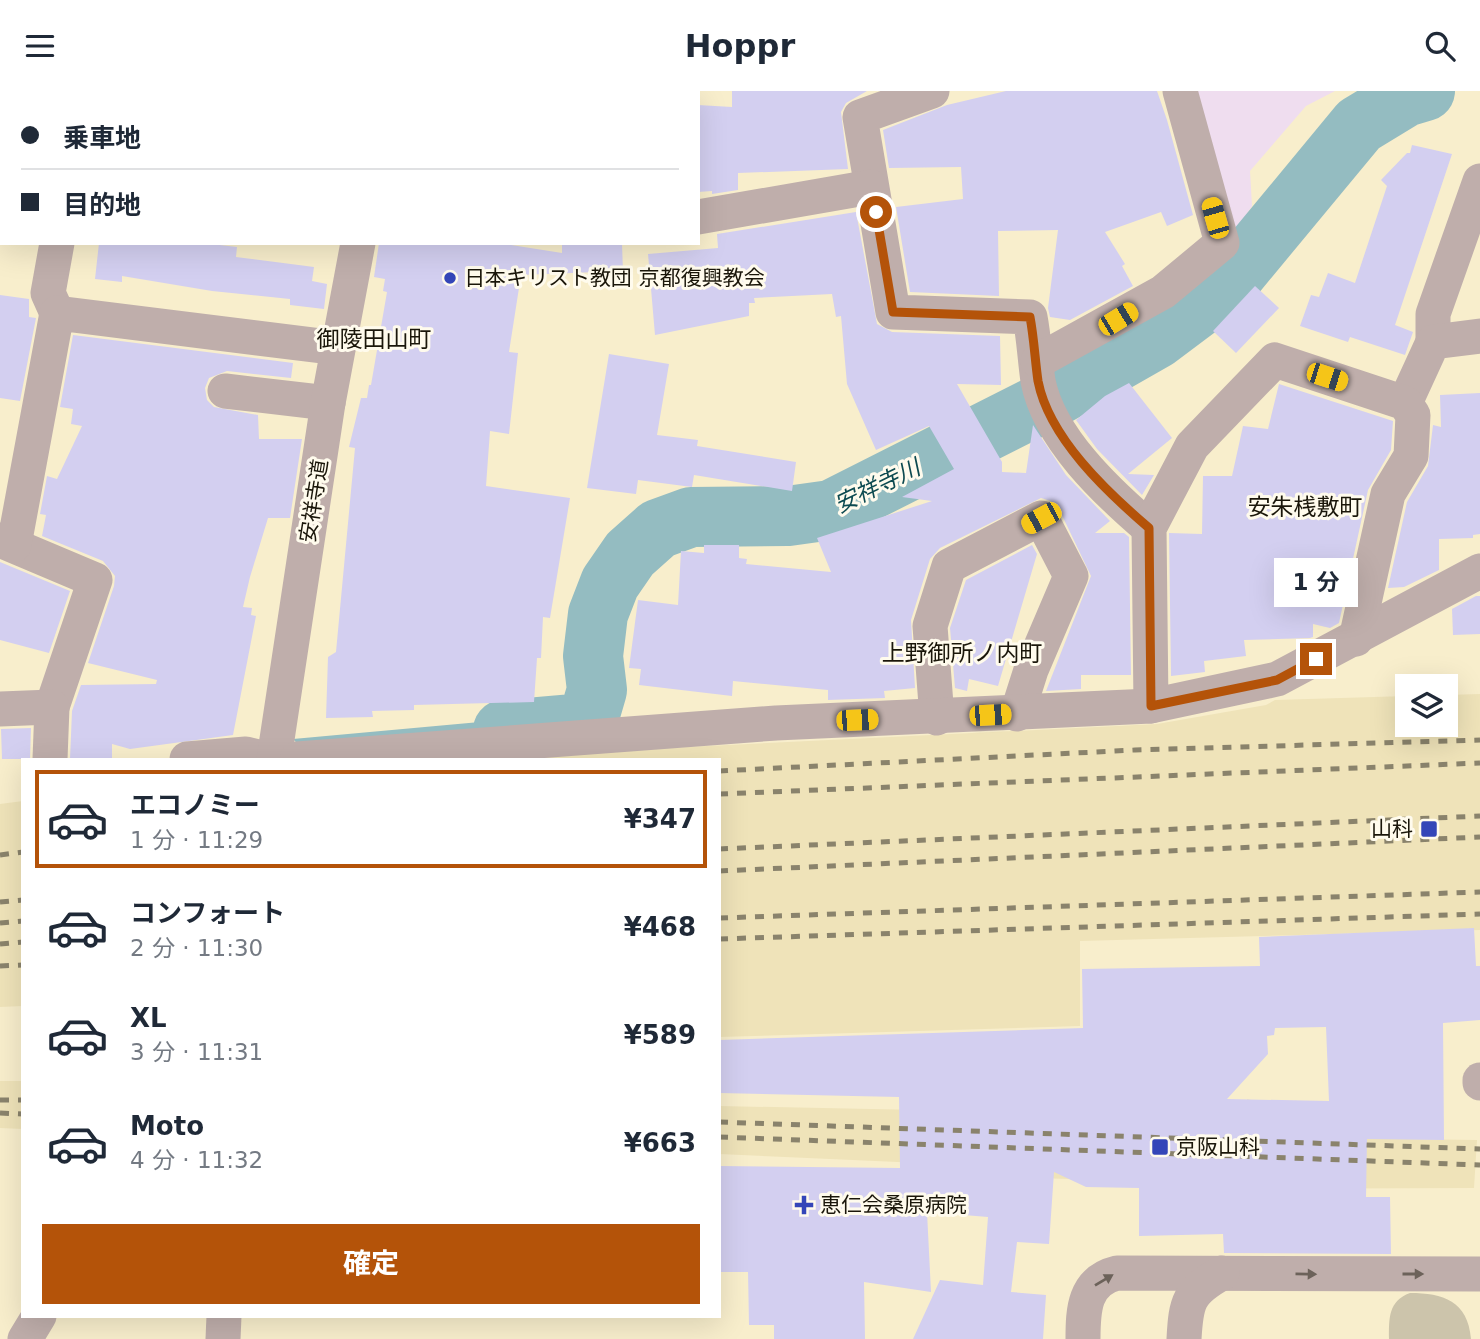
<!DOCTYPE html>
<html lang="ja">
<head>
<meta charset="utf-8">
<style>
	:root { --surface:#fff; --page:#f2f2f3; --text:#1f2937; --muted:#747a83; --line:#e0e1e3; --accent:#b45309 }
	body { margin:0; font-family:"DejaVu Sans","Noto Sans JP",sans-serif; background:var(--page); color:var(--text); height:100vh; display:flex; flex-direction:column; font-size:26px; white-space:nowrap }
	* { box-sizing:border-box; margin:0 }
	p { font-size:23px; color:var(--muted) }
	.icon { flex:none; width:38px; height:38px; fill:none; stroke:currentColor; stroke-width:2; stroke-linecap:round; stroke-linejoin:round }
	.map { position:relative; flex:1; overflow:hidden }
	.details { position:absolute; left:21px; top:667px; width:700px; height:560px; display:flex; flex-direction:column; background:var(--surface); border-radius:0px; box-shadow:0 7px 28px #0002 }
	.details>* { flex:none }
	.guide { position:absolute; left:0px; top:0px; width:700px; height:154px; box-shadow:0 7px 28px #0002; display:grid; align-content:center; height:154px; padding:0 21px; background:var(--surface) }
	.tools { position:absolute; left:1395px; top:583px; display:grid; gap:14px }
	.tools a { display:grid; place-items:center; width:63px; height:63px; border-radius:0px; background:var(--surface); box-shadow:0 7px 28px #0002; font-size:35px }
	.end { position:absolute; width:32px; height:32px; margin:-16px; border:9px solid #b45309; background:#fff; box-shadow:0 0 0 4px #fff }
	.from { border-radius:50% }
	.bubble { position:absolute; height:49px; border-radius:0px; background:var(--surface); box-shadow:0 7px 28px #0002; font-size:23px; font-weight:700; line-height:49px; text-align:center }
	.car { position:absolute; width:21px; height:42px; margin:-21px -10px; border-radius:9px; box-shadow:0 0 5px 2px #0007; background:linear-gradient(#f5c518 24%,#345 0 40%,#f5c518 0 76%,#345 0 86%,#f5c518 0) }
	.guide b { display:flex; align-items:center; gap:24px; height:66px; font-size:26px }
	.guide b+b { border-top:2px solid var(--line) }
	.guide i { width:18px; height:18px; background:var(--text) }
	ul { padding:12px 0 0; list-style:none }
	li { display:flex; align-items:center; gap:21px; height:98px; margin:0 14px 10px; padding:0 7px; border:4px solid transparent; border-radius:0px }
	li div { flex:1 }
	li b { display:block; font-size:26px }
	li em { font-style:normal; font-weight:700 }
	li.selected { border-color:var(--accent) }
	li>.icon { width:63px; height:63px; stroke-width:1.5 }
	.cta { display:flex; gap:14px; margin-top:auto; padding:14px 21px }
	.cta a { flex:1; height:80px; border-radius:0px; background:var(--accent); color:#fff; font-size:28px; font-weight:700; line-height:80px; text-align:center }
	header { display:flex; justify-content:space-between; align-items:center; height:91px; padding:0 21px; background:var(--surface); font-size:32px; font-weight:700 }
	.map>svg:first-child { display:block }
	.built { fill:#efe3b9 }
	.education { fill:#efddef }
	.grass { fill:#ccc4ab }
	.water { fill:#94bcc1 }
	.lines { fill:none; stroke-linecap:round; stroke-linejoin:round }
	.river { stroke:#94bcc1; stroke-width:60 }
	.building { fill:#d3cff0; fill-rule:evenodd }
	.minor { stroke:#bfaeab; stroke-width:35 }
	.rail { stroke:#8a836c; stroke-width:5; stroke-dasharray:9 9; stroke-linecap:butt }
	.oneway { fill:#6c625a }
	.route { stroke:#b45309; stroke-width:9 }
	.poi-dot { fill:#3446b8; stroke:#fffbed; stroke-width:2.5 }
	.labels { text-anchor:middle; stroke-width:6; stroke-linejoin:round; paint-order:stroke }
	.poi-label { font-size:21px; fill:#1a160a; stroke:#fffbed; text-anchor:start }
	.street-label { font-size:21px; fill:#1a160a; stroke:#fffbed }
	.neighbourhood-label { font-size:23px; fill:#1a160a; stroke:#fffbed }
	.water-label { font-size:23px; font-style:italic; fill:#0d4a50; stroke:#fffbed }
</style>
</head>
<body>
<header><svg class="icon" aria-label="menu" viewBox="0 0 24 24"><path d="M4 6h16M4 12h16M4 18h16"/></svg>Hoppr<svg class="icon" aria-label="search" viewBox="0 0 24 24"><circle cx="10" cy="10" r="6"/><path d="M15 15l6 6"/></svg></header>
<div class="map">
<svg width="1480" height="1248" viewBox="0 0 1480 1248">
	<rect width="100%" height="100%" fill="#f8eecc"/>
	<!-- built -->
	<g class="built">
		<path d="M1480 603V839L1080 850V935L719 946V668H443L1157 633 1266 614 1275 609 1407 605V634H1446V604Z"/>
		<path d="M23 710V915L0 916V713Z"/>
		<path d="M0 990H23V1038L0 1037Z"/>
		<path d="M1247 1008 1408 1048 1477 1049 1474 1097 1160 1098 1070 1088 965 1085 943 1073 719 1063V1015L1170 1024 1247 1017Z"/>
	</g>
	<!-- education -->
	<path class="education" d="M1186 0H1335L1306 15 1250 80 1252 115 1232 146Z"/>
	<!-- grass -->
	<path class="grass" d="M1410 1202C1443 1202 1468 1210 1471 1248H1389C1389 1228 1388 1210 1410 1202Z"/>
	<!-- water -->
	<path class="water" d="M566 623 567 642 307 663 293 648Z"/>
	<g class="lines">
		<!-- river -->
		<path class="river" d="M503 639 574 633 590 623 597 599 593 565 598 523 610 492 630 463 658 438 691 426 788 425 831 419 1049 309 1156 248 1224 197 1359 34 1405 6 1425 0"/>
	</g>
	<!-- building -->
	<g class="building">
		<path d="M732 0H867L846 12 841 21 848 78 738 82V99L712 103V100L698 101V14L732 16Z"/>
		<path d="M1006 0H1157L1167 29 1193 124 1167 135 1161 121 1105 141 1125 173 1122 175 1133 195 1070 229 1050 226 1048 217 1058 139 998 140 999 205 910 201 896 116 963 108 961 76 889 77 883 39 947 14Z"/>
		<path d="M1412 54 1452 63 1395 234 1413 241 1405 264 1350 246 1348 251 1300 235 1311 204 1319 206 1328 182 1355 192 1387 95 1381 89 1407 62H1410Z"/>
		<path d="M856 121 877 233 892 241 1000 245 1001 294 957 293 1002 371V381L1026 382 1033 334 1066 384 1110 430 1095 442H1124L1129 446 1131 584H1081V598L1046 600 1091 485 1059 418 1051 410 1041 407 940 457 930 468 911 529 915 597 884 600 885 607 828 609V599L733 590 732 605 639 594 641 578 629 577 638 509 678 514 681 460 704 462V454H739V467L747 468 746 473 831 481 817 447 932 410 902 406 954 378 929 335 876 359 847 293 841 225 836 226 832 203 754 207 755 212H749V225L655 244 648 163 718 157 717 143Z"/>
		<path d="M99 152H202L237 156 236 166 314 176 312 190 327 193 324 218 290 214V208L212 200 122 185V191L95 188Z"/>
		<path d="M379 152H499L562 162V152L622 153 623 180 521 184 509 261 518 262 509 343 490 340 486 395 570 407 550 527 543 526 541 567H537L534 611 414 614V619L372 620 373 626 326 627 328 566 336 561 355 357 349 356 361 307H367L369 294H371L387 201 383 200 385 188 374 186Z"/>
		<path d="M1255 195 1279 217 1236 262 1213 240Z"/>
		<path d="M0 204 29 208V226L36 227 20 310 0 307Z"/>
		<path d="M73 244 293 272 291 287 227 280 209 287 205 297 207 309 214 316 258 324 259 348H302L290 427H268L250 486 243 516 252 517 251 524 256 525 233 644 130 658 112 653V668H70L72 620 81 594 156 593 157 589 88 572 114 495 115 485 103 470 42 445 46 424 40 423 47 385 57 388 82 335 71 333 73 318 60 316Z"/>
		<path d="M609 263 669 273 657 344 698 349 697 355 796 371 792 400 694 384 692 396 638 389 636 403 587 397Z"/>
		<path d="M1129 292 1172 347 1128 383 1154 384 1142 404 1097 358 1076 329 1105 305Z"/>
		<path d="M1279 293 1393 330 1391 359 1368 399 1339 532 1330 537 1313 533V546L1310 547 1244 549 1246 565 1204 570 1205 581 1171 585 1169 442 1202 443 1203 385H1232L1243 335 1268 338Z"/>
		<path d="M1480 302V443L1473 444V447L1439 448V479L1404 496 1388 497 1407 411 1428 375 1433 334 1441 336 1440 304Z"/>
		<path d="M1032 454 1037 463 998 595 969 588 967 600 955 597 950 537 966 489Z"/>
		<path d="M0 471 70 500 49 562 0 549Z"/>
		<path d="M1476 505H1480V543L1453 544 1452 518Z"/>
		<path d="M31 637 30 668H2L1 638Z"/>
		<path d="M1474 837 1476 875H1480V929L1443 932 1444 1049 1367 1048 1366 1106H1390L1391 1163 1224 1162 1223 1143 1139 1145V1097L1086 1096 1054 1081 1049 1153 1017 1151 1011 1201 1046 1204 1043 1248H913L940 1189 983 1194 988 1126 927 1121 931 1201 864 1191 865 1248H774V1234H749L748 1181H719V1075L900 1077 899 1006 719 1002V949L1083 937 1082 878 1260 875 1259 846ZM1326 936 1329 1010 1227 1008 1268 963 1267 945 1274 944 1275 937Z"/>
	</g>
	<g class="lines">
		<!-- minor -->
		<g class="minor">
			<path d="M932 0 860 26 893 221 1030 226C1034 247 1035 269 1038 290 1049 347 1107 401 1149 437"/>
			<path d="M391 2V0"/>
			<path d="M698 126 871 96"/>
			<path d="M57 152 48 202 57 222"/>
			<path d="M1433 251V223L1480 90"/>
			<path d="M1038 270 1163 201 1222 152 1180 0"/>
			<path d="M225 300 328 312"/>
			<path d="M1405 312 1433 251 1480 245"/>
			<path d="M0 449 95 489 52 616"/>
			<path d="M14 454 57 222 338 257"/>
			<path d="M1151 615 1149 437 1192 355 1275 269 1405 312 1413 324 1411 365 1388 403 1356 548"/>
			<path d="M0 618 52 616 50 668"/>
			<path d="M937 627 930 535 949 475 1041 427 1071 485 1031 579 1017 623"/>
			<path d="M187 668 246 663 267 668"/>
			<path d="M274 668 328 312 358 152"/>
			<path d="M297 668 776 632 1151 615 1277 588 1480 480"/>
			<path d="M1480 989V992"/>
			<path d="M25 1248 39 1225"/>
			<path d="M223 1248 224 1225"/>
			<path d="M1083 1248C1083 1219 1084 1190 1117 1182L1480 1183"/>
			<path d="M1184 1248C1186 1211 1188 1201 1222 1182"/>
		</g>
		<!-- rail -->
		<g class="rail">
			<path d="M719 680 1135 659 1480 649"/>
			<path d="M719 703 1480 672"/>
			<path d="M719 758 1480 725"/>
			<path d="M0 764 23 761"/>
			<path d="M719 780 1480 746"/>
			<path d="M0 811 23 809"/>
			<path d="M719 827 1480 801"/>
			<path d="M0 832 23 830"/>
			<path d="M719 848 1480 823"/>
			<path d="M0 853 23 851"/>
			<path d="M0 875 23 874"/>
			<path d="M0 1009H23"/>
			<path d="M0 1022 23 1023"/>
			<path d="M719 1031 1480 1058"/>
			<path d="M719 1046 1480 1074"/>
		</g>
	</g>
	<!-- one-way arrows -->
	<defs><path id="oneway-solid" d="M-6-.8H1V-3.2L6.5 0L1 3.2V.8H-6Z" transform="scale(1.75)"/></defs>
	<g class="oneway">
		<use href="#oneway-solid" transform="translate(1306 1183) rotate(1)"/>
		<use href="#oneway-solid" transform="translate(1413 1183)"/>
		<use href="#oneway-solid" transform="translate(1104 1189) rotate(-31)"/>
	</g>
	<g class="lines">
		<!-- route -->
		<path class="route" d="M876 121 893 221 1030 226C1034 247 1035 269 1038 290 1049 347 1107 401 1149 437L1151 615 1277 589 1316 568"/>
	</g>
	<!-- markers -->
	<g class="poi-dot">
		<circle cx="450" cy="187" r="7"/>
		<rect x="1420" y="729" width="18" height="18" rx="3.5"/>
		<rect x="1151" y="1047" width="18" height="18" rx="3.5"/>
		<path d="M800.5 1103.5h7v7h7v7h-7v7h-7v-7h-7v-7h7z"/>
	</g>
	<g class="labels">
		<!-- poi labels -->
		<g class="poi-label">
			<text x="464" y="194">日本キリスト教団 京都復興教会</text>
			<text x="1413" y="745" text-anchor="end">山科</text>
			<text x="1176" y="1063">京阪山科</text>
			<text x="820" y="1121">恵仁会桑原病院</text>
		</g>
		<!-- street labels -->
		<g class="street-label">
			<text transform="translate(314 410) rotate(-81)" y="7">安祥寺道</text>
		</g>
		<!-- neighbourhood labels -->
		<g class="neighbourhood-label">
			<text x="374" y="256">御陵田山町</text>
			<text x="1305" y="424">安朱桟敷町</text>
			<text x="962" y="570">上野御所ノ内町</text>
		</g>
		<!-- water labels -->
		<g class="water-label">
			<text transform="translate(877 395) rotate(-26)" y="8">安祥寺川</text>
		</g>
	</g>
</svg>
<div class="tools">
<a><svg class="icon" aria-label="layers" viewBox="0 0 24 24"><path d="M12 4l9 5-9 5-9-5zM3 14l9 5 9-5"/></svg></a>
</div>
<i class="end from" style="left:876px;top:121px"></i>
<i class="end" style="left:1316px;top:568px"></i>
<div class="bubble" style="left:1274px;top:467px;width:84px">1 分</div>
<i class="car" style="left:1215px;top:127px;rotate:344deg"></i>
<i class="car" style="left:1118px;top:228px;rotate:59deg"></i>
<i class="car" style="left:1327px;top:286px;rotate:108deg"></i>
<i class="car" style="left:1041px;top:427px;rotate:242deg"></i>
<i class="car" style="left:990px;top:624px;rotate:87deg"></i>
<i class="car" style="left:857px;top:629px;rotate:88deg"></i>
<div class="guide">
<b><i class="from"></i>乗車地</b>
<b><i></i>目的地</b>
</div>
<section class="details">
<ul>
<li class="selected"><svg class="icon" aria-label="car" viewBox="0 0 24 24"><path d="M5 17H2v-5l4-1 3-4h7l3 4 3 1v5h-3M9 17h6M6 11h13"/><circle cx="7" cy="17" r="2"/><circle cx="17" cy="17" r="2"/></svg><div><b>エコノミー</b><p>1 分 · 11:29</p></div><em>¥347</em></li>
<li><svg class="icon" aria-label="car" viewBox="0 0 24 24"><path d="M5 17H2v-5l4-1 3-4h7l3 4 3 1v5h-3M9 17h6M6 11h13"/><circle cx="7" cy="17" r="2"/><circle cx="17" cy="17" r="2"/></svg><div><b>コンフォート</b><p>2 分 · 11:30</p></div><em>¥468</em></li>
<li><svg class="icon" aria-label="car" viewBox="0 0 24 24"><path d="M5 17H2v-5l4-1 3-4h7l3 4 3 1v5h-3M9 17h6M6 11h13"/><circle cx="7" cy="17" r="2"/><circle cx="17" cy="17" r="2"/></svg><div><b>XL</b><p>3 分 · 11:31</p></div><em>¥589</em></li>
<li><svg class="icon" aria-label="car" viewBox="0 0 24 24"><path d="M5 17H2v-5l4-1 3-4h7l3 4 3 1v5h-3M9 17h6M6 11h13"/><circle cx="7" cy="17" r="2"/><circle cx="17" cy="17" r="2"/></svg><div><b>Moto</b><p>4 分 · 11:32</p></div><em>¥663</em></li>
</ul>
<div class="cta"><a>確定</a></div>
</section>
</div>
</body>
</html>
